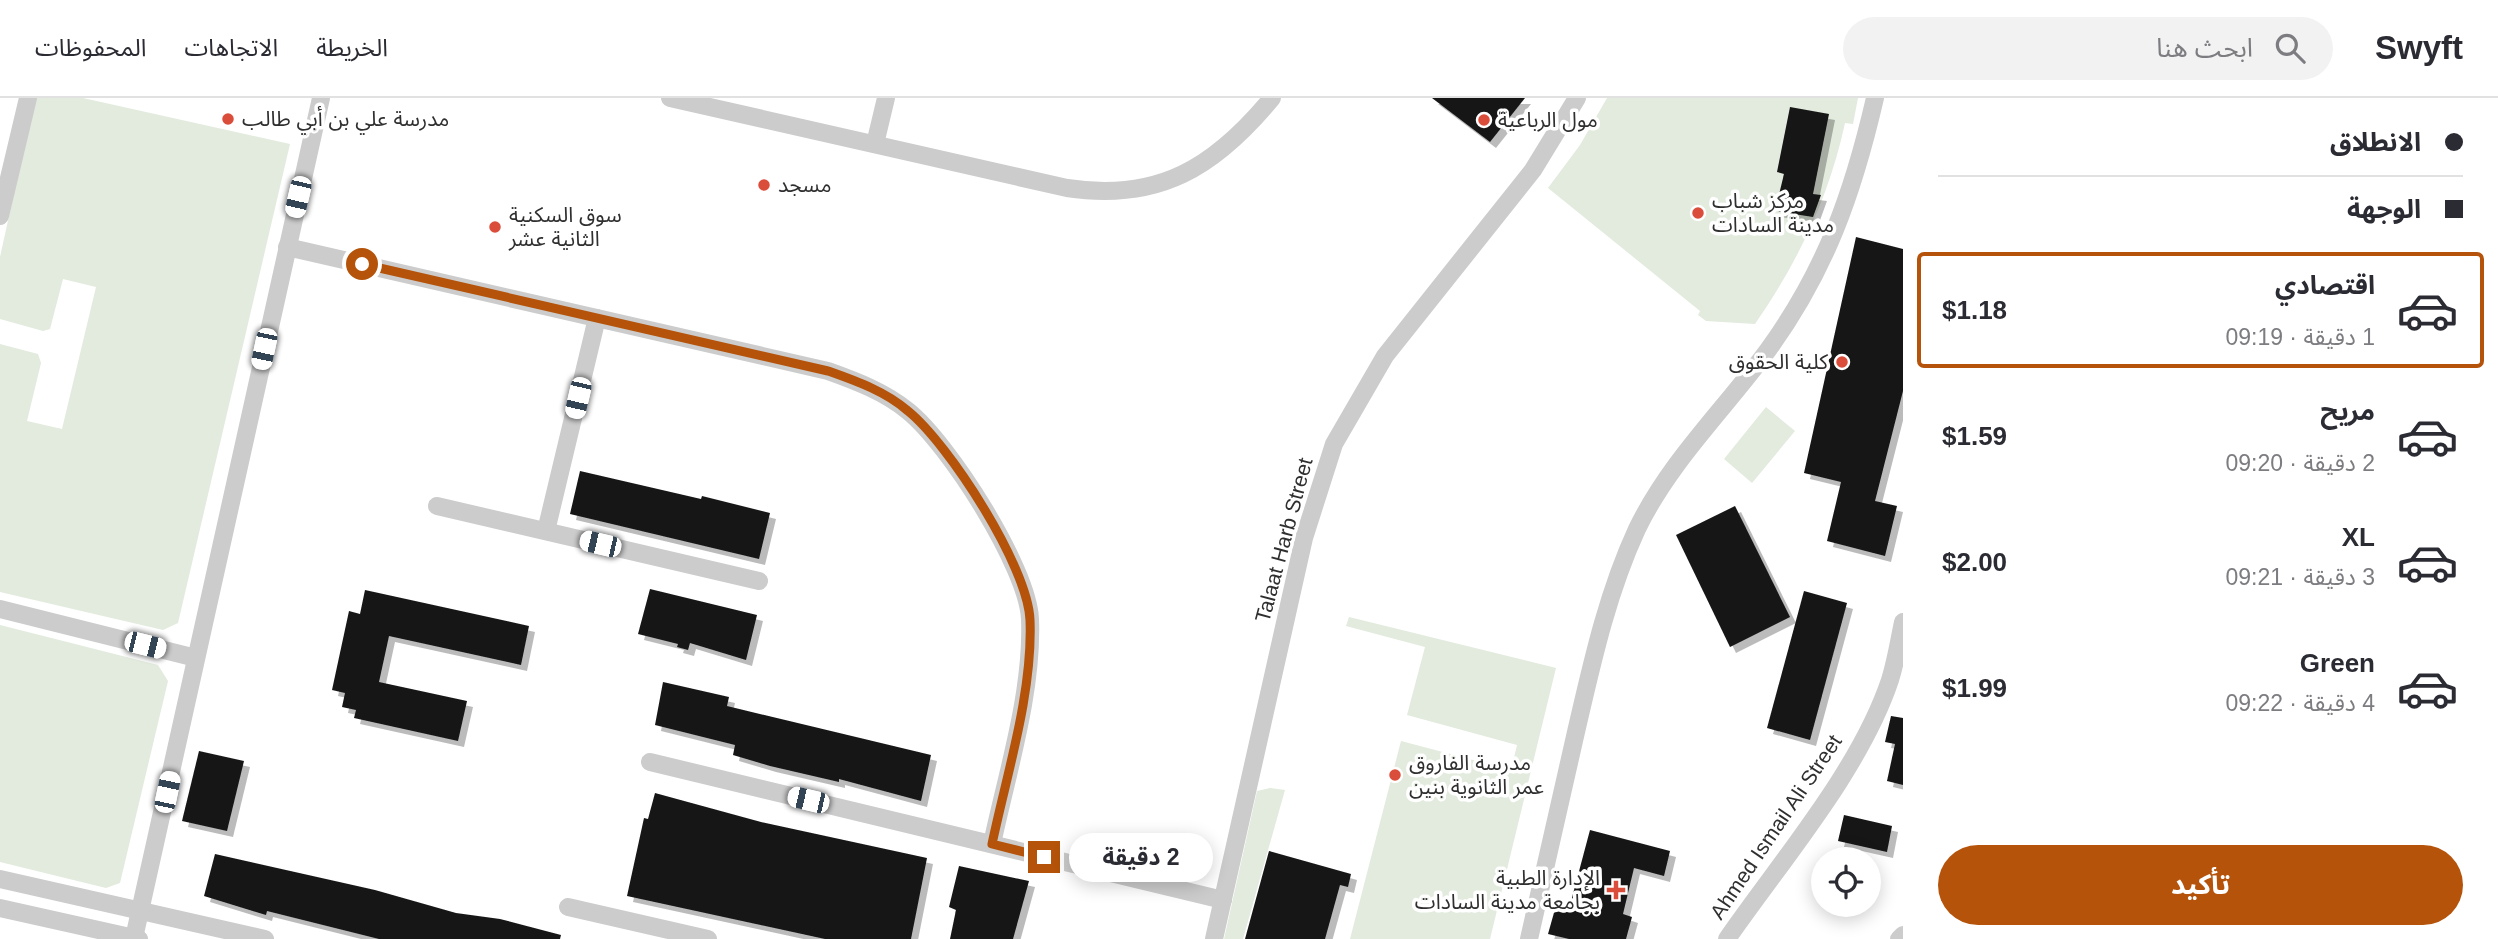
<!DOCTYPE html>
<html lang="ar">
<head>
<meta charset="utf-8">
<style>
	:root { --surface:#fff; --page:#f2f2f3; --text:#2b2b33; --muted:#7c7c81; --line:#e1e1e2; --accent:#b45309 }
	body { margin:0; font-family:Helvetica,"Noto Sans Arabic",sans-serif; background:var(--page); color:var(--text); direction:rtl; height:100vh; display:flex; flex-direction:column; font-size:26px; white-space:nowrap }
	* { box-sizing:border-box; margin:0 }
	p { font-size:23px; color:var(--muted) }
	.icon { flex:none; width:38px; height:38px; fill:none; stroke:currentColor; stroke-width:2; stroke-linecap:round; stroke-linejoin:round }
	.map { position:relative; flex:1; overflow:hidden; direction:ltr }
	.side { display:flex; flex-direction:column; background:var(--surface); width:595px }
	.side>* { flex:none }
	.hud { display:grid; align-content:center; height:154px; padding:0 35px; background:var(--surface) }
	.tools { position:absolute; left:1811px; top:749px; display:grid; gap:14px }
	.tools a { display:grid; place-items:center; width:70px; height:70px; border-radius:50%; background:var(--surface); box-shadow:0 4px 18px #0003; font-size:35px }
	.end { position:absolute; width:32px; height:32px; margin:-16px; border:9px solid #b45309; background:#fff; box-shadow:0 0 0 4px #fff }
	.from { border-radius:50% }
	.bubble { position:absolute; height:49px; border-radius:24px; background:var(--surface); box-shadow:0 4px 18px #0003; font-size:23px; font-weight:700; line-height:49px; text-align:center; direction:rtl }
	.car { position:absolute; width:21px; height:42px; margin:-21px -10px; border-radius:9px; box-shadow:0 0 5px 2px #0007; background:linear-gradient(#fff 24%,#345 0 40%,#fff 0 76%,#345 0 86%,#fff 0) }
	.hud b { display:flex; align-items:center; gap:24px; height:66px; font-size:26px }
	.hud b+b { border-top:2px solid var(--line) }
	.hud i { width:18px; height:18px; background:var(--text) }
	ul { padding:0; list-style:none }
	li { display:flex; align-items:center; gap:21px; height:116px; margin:0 14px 10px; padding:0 21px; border:4px solid transparent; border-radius:7px }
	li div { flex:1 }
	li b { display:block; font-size:26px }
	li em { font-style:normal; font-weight:700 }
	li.selected { border-color:var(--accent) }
	li>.icon { width:63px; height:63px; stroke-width:1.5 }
	.cta { display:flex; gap:14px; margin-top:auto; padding:14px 35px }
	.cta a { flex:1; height:80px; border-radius:42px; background:var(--accent); color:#fff; font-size:28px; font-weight:700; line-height:80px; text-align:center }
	header { display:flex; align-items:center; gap:42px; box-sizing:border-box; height:98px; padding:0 35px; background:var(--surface); border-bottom:2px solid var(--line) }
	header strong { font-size:33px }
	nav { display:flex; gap:38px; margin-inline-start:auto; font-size:24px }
	.search { width:490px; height:63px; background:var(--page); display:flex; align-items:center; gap:18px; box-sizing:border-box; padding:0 24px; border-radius:38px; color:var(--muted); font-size:26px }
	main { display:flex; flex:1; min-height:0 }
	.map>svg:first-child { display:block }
	.green { fill:#e2ebdd }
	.building { fill:#161616; filter:url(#shadow) }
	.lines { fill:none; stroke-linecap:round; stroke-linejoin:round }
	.minor { stroke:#ccc; stroke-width:18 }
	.route { stroke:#b45309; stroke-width:9 }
	.poi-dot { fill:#db4d3b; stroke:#fff; stroke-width:2.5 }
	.labels { text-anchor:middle; stroke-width:7; stroke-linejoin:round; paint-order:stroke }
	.poi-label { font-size:21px; fill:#2f2f2f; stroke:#fff; text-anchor:start }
	.street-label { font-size:21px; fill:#2f2f2f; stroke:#fff }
</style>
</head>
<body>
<header>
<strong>Swyft</strong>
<div class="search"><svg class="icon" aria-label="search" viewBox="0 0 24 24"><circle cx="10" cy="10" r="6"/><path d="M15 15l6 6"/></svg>ابحث هنا</div>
<nav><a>الخريطة</a><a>الاتجاهات</a><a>المحفوظات</a></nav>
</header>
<main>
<section class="side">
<div class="hud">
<b><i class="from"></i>الانطلاق</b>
<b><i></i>الوجهة</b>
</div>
<ul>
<li class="selected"><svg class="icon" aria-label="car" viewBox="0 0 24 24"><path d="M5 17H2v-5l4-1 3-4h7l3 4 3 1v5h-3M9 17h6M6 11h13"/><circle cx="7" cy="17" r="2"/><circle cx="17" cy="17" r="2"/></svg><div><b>اقتصادي</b><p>1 دقيقة · 09:19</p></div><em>$1.18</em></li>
<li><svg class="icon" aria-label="car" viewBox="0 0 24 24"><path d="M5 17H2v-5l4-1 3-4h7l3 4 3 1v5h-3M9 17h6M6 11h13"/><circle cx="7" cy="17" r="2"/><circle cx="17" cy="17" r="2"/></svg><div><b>مريح</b><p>2 دقيقة · 09:20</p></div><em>$1.59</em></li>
<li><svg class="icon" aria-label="car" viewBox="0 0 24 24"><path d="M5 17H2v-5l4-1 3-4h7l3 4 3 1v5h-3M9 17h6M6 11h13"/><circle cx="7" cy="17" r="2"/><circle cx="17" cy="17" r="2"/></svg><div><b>XL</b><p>3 دقيقة · 09:21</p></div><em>$2.00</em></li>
<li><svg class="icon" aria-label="car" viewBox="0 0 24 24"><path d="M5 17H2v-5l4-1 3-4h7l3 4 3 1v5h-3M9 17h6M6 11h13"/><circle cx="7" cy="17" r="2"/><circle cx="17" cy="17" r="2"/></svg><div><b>Green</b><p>4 دقيقة · 09:22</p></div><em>$1.99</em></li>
</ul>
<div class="cta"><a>تأكيد</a></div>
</section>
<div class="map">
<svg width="1903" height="841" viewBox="0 0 1903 841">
	<defs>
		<filter id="shadow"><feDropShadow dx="6" dy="6" stdDeviation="0" flood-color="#0004"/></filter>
	</defs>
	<rect width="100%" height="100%" fill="#fff"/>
	<!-- green -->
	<g class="green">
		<path d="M35 0H83L290 46 178 525 163 532 0 494V246L38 256 41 265 27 323 62 331 96 189 63 181 50 231 43 233 0 221V159Z"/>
		<path d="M1607 0H1858L1853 26 1845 25C1829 99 1798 164 1755 226L1706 223 1698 217 1700 213 1548 90 1580 47Z"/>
		<path d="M1766 309 1795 333 1752 385 1724 361Z"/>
		<path d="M1349 519 1556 570 1490 841H1350L1401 643 1511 672 1517 647 1407 617 1425 549 1346 528Z"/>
		<path d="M0 527 158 567 168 583 120 785 106 790 0 764Z"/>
		<path d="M1270 690 1285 692 1243 841H1224L1257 693Z"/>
	</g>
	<!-- building -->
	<g class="building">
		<path d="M1432 0H1525L1490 44Z"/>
		<path d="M1790 9 1829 16 1813 96 1821 97 1813 119 1775 113 1784 76 1777 74Z"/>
		<path d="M1856 139 1903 151V293L1875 403 1897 408 1885 458 1827 443 1841 384 1804 375Z"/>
		<path d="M580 373 701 401 702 398 770 415 759 461 570 416Z"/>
		<path d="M1735 408 1790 519 1730 549 1676 437Z"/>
		<path d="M650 491 757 517 746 562 690 545 688 552 677 549 678 546 638 536Z"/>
		<path d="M365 492 529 528 521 567 389 538 379 584 467 603 458 643 354 620 356 612 342 609 345 595 332 592 349 513 360 516Z"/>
		<path d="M1804 493 1847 505 1810 642 1767 630Z"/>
		<path d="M663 584 729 599 727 608 931 657 921 703 839 681V684L770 668 733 657 735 647 655 627Z"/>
		<path d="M1891 618 1903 620V687L1887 683 1895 646 1885 644Z"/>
		<path d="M199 653 244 663 227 733 182 723Z"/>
		<path d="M655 695 761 724 927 760 911 841H825L627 798 644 720 648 721Z"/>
		<path d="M1844 717 1892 728 1887 754 1838 743Z"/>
		<path d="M1590 732 1670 753 1664 778 1634 770 1623 816 1632 819 1626 841H1569L1548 836 1557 804 1570 807Z"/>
		<path d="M1269 753 1351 776 1348 789 1340 787 1325 841H1245Z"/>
		<path d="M215 756 375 792 456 815 500 821 561 837 560 841H379L267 813 266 817 204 798Z"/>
		<path d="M959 768 1029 783 1013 841H950L956 812 949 809Z"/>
	</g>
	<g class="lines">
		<!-- minor -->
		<g class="minor">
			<path d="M670 0 1067 90C1159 104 1215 69 1272 0"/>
			<path d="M875 46 886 0"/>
			<path d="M0 118 28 0"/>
			<path d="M287 149 828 273C856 283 885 294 908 313 949 346 1028 470 1030 521 1033 594 1007 675 992 746"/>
			<path d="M437 408 759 483"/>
			<path d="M546 433 597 220"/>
			<path d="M0 511 196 560"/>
			<path d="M650 664 1223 802"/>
			<path d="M0 781 265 841"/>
			<path d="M568 809 708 841"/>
			<path d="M0 810 139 841"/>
			<path d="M134 840 321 0"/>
			<path d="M1214 841 1304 440 1334 346 1385 258 1533 72 1577 0"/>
			<path d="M1529 841C1545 772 1560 703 1576 634 1592 565 1607 496 1637 431 1670 363 1724 312 1768 252 1826 172 1853 95 1875 0"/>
			<path d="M1727 841C1781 763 1860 672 1890 582 1896 563 1899 543 1903 524"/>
			<path d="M1899 841 1903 837"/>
		</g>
	</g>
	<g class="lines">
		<!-- route -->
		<path class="route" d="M362 166 828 273C856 283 885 293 908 313 949 346 1028 469 1030 522 1033 594 1007 675 992 746L1044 759"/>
	</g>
	<!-- markers -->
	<g class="poi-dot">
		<circle cx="228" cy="21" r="7"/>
		<circle cx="1484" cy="22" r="7"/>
		<circle cx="764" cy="87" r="7"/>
		<circle cx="1698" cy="115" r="7"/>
		<circle cx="495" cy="129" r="7"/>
		<circle cx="1842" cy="264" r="7"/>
		<circle cx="1395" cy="677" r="7"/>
		<path d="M1612.5 781.5h7v7h7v7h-7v7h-7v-7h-7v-7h7z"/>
	</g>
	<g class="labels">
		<!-- poi labels -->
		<g class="poi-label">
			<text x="242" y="28">مدرسة علي بن أبي طالب</text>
			<text x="1498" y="29">مول الرباعية</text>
			<text x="778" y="94">مسجد</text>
			<text x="1712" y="110">مركز شباب<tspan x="1712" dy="24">مدينة السادات</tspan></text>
			<text x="509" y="124">سوق السكنية<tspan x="509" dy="24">الثانية عشر</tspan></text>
			<text x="1828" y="271" text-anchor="end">كلية الحقوق</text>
			<text x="1409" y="672">مدرسة الفاروق<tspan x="1409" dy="24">عمر الثانوية بنين</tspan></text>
			<text x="1600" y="787" text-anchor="end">الإدارة الطبية<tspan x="1600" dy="24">بجامعة مدينة السادات</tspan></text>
		</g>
		<!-- street labels -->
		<g class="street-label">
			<text transform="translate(1284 442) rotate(-75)" y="7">Talaat Harb Street</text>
			<text transform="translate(1776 729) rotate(-56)" y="7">Ahmed Ismail Ali Street</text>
		</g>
	</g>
</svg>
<div class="tools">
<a><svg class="icon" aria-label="locate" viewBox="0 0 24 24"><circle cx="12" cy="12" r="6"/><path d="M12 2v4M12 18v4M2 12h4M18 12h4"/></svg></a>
</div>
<i class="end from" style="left:362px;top:166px"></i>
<i class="end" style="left:1044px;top:759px"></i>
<div class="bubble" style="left:1069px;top:735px;width:144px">2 دقيقة</div>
<i class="car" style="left:298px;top:99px;rotate:193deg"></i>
<i class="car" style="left:264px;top:251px;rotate:192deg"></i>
<i class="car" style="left:578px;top:300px;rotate:193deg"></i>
<i class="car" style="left:600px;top:446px;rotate:283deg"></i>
<i class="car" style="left:145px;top:547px;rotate:104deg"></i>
<i class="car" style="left:167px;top:694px;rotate:12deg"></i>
<i class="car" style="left:808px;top:702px;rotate:283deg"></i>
</div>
</main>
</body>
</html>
